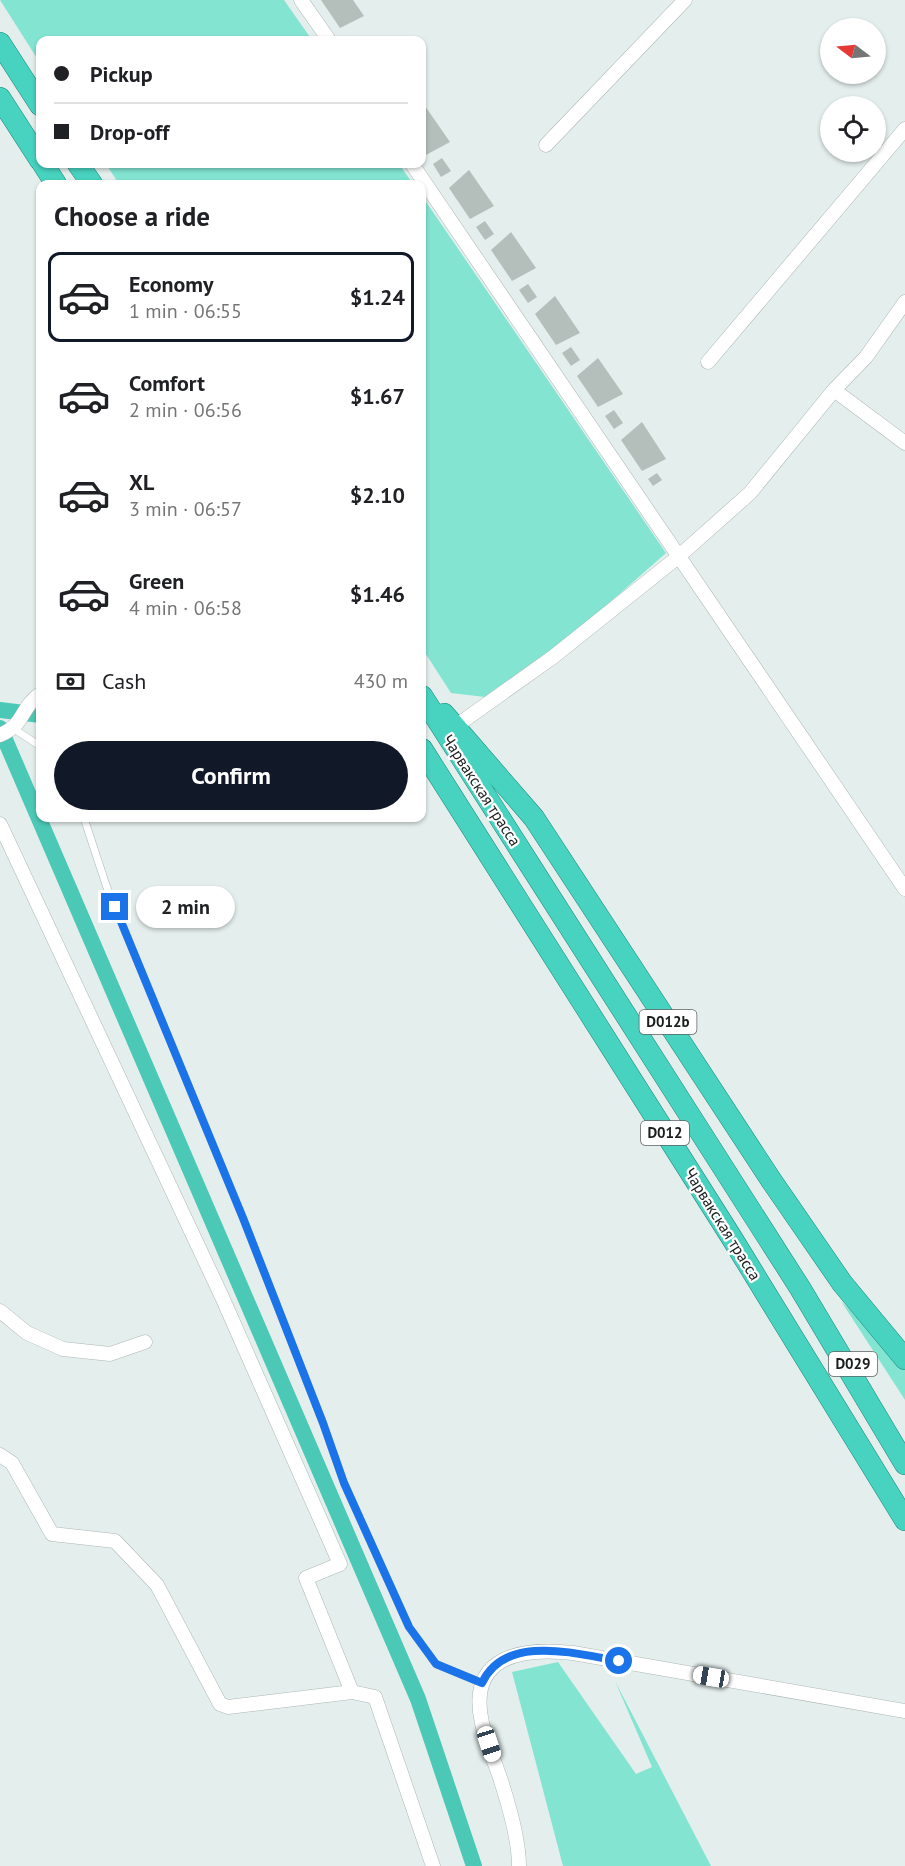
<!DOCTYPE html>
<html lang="en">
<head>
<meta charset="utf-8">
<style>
	:root { --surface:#fff; --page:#f6f6f6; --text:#202124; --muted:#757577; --line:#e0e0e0; --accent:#111827 }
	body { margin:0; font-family:"PT Sans",sans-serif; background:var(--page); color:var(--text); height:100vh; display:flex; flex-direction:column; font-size:22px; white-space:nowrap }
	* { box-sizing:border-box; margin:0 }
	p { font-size:20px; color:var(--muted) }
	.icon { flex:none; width:33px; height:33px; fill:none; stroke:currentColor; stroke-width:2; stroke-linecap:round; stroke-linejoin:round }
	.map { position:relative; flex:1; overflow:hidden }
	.sheet { position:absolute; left:36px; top:180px; width:390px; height:642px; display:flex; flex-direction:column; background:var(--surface); border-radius:12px; box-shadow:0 2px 4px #0004 }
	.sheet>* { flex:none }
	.guide { position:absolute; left:36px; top:36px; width:390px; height:132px; border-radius:12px; box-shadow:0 2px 4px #0004; display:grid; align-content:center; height:132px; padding:0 18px; background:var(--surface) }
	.needle { width:39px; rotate:286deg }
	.controls { position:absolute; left:820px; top:18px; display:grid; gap:12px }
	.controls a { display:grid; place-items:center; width:66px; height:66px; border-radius:50%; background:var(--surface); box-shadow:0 2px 4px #0004; font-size:30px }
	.end { position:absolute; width:27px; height:27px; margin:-14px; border:8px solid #1a73e8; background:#fff; box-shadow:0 0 0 3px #fff }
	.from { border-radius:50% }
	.bubble { position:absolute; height:42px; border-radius:21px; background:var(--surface); box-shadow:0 2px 4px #0004; font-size:20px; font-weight:700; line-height:42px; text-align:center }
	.car { position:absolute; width:18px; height:36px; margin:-18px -9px; border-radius:8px; box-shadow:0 0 4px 2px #0007; background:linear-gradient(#fff 24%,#345 0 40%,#fff 0 76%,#345 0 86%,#fff 0) }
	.guide b { display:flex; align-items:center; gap:21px; height:57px; font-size:22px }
	.guide b+b { border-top:2px solid var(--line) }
	.guide i { width:15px; height:15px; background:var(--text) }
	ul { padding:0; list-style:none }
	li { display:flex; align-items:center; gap:18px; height:90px; margin:0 12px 9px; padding:0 6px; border:3px solid transparent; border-radius:12px }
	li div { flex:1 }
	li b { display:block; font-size:22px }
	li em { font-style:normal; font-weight:700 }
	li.selected { border-color:var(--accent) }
	li>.icon { width:54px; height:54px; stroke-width:1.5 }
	h2 { padding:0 18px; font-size:27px; line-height:72px }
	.pay { display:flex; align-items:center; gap:15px; height:66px; padding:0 18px; font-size:22px }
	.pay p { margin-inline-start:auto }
	.action { display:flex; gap:12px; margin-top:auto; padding:12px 18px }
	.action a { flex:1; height:69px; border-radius:36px; background:var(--accent); color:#fff; font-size:24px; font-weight:700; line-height:69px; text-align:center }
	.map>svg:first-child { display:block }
	.green { fill:#83e4d2 }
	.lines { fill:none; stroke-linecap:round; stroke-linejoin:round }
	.canal { stroke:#4cc9b6; stroke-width:16 }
	.building { fill:#b4bfbc }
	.service-casing { stroke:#adb7b5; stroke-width:8 }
	.minor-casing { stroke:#adb7b5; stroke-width:15 }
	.trunk-casing { stroke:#1b8b7d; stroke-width:22 }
	.service { stroke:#fff; stroke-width:7 }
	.minor { stroke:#fff; stroke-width:14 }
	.trunk { stroke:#48d2c0; stroke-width:21 }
	.route { stroke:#1a73e8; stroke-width:8 }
	.labels { text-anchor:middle; stroke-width:4.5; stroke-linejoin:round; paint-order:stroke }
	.shield { fill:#fff; stroke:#5f6261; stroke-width:1.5 }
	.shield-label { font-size:15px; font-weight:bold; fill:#1a1e1d }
	.street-label { font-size:16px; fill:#1a1e1d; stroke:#fff }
</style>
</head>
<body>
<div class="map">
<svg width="905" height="1866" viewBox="0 0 905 1866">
	<rect width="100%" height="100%" fill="#e4efed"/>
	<!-- green -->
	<g class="green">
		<path d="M0 0H284L312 40H40V63Z"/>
		<path d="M106 164H399L413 184H119Z"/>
		<path d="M422 196 666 553 566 641 514 681 485 697 451 693 422 648Z"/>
		<path d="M841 1301 876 1336 905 1370V1400Z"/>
		<path d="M558 1662 636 1774 652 1767 615 1681 711 1866H563L512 1672Z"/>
	</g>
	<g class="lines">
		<!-- canal -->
		<g class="canal">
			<path d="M0 710 40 715"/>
			<path d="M0 728 418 1699 474 1866"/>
		</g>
	</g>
	<!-- building -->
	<g class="building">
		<path d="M321 0H353L364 16 340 28Z"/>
		<path d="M425 106 450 142 426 155 422 148V109Z"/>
		<path d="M442 158 451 171 441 177 433 164Z"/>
		<path d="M469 170 494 206 470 219 449 188Z"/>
		<path d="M485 221 494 234 485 240 476 227Z"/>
		<path d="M511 232 536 268 512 281 491 250Z"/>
		<path d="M528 284 537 297 528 303 519 290Z"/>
		<path d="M555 296 580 333 556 345 535 314Z"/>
		<path d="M571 347 580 360 571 366 562 353Z"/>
		<path d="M598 358 623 394 598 407 577 376Z"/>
		<path d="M614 410 623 423 614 429 605 416Z"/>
		<path d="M642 422 666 459 642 471 621 440Z"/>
		<path d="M657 473 662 480 653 486 648 479Z"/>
	</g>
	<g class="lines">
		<!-- service casing -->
		<g class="service-casing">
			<g id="service">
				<path d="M14 729 40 746"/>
				<path d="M84 818 106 885 243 1218 323 1423 344 1483 409 1627 436 1664 482 1683"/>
			</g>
		</g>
		<!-- minor casing -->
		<g class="minor-casing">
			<g id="minor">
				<path d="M301 0 329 40"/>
				<path d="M546 145 685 0"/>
				<path d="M412 164 905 889"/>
				<path d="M708 362 905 129"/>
				<path d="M834 390 905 443"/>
				<path d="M456 726 553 657 678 557 750 493 834 390 866 357 905 302"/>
				<path d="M0 735C25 725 20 708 40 694"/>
				<path d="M0 824 222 1297 340 1564 306 1578 352 1692"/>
				<path d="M0 1311 27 1333 63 1349 110 1354 145 1342"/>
				<path d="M0 1455 12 1463 52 1534 115 1541 157 1585 220 1704 228 1707 352 1692 375 1697 433 1866"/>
				<path d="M519 1866C519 1840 510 1809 502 1784 496 1764 486 1744 482 1723 467 1656 521 1647 573 1653L905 1711"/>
			</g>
		</g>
		<!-- trunk casing -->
		<g class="trunk-casing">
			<g id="trunk">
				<path d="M0 43 40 105"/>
				<path d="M0 98 40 160"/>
				<path d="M43 164 56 184"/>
				<path d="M78 164 92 184"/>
				<path d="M422 696 800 1288 905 1464"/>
				<path d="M444 714 534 818 771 1180 842 1283 905 1359"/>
				<path d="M422 749 730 1235 905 1520"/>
			</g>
		</g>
		<!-- service -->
		<use href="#service" class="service"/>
		<!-- minor -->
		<use href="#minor" class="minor"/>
		<!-- trunk -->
		<use href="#trunk" class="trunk"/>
	</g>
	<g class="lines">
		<!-- route -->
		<path class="route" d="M115 907 243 1218 323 1423 344 1483 409 1627 436 1664 482 1683C505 1633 577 1654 619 1661"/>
	</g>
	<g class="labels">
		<!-- shield labels -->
		<g class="shield">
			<rect x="639.5" y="1010" width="57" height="24" rx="4.5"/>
			<rect x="641" y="1121" width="48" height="24" rx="4.5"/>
			<rect x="829" y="1352" width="48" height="24" rx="4.5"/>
		</g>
		<g class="shield-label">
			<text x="668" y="1027">D012b</text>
			<text x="665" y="1138">D012</text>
			<text x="853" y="1369">D029</text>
		</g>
		<!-- street labels -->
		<g class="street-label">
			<text transform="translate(482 790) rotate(57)" y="6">Чарвакская трасса</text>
			<text transform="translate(723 1224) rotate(58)" y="6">Чарвакская трасса</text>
		</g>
	</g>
</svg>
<div class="controls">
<a><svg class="needle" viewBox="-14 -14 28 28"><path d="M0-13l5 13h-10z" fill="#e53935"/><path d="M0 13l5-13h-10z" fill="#757577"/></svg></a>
<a><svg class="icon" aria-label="locate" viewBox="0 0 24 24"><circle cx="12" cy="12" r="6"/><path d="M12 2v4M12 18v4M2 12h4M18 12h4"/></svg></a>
</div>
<i class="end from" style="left:619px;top:1661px"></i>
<i class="end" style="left:115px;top:907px"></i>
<div class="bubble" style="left:136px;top:886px;width:99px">2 min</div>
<i class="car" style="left:711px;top:1677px;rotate:280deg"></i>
<i class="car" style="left:489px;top:1744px;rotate:162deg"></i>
<div class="guide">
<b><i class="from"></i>Pickup</b>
<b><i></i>Drop-off</b>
</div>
<section class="sheet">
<h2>Choose a ride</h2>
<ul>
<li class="selected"><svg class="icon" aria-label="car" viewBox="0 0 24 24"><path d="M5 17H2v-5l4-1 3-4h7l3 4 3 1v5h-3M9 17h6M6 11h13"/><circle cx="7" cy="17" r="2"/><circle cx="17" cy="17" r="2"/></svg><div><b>Economy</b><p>1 min · 06:55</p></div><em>$1.24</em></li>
<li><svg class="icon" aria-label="car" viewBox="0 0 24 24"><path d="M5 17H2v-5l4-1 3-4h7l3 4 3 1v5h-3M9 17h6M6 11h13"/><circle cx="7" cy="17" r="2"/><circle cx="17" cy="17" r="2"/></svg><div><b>Comfort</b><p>2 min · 06:56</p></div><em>$1.67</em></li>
<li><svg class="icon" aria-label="car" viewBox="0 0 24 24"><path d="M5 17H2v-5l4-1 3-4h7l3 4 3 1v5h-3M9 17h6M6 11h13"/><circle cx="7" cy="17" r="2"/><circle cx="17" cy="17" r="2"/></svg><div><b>XL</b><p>3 min · 06:57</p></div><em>$2.10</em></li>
<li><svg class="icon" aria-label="car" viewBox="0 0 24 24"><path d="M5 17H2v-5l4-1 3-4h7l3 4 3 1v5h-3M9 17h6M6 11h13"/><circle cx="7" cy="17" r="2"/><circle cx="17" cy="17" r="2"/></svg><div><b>Green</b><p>4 min · 06:58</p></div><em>$1.46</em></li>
</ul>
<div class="pay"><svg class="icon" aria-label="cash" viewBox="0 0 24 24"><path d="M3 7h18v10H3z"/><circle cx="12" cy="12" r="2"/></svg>Cash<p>430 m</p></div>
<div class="action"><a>Confirm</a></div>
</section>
</div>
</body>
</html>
